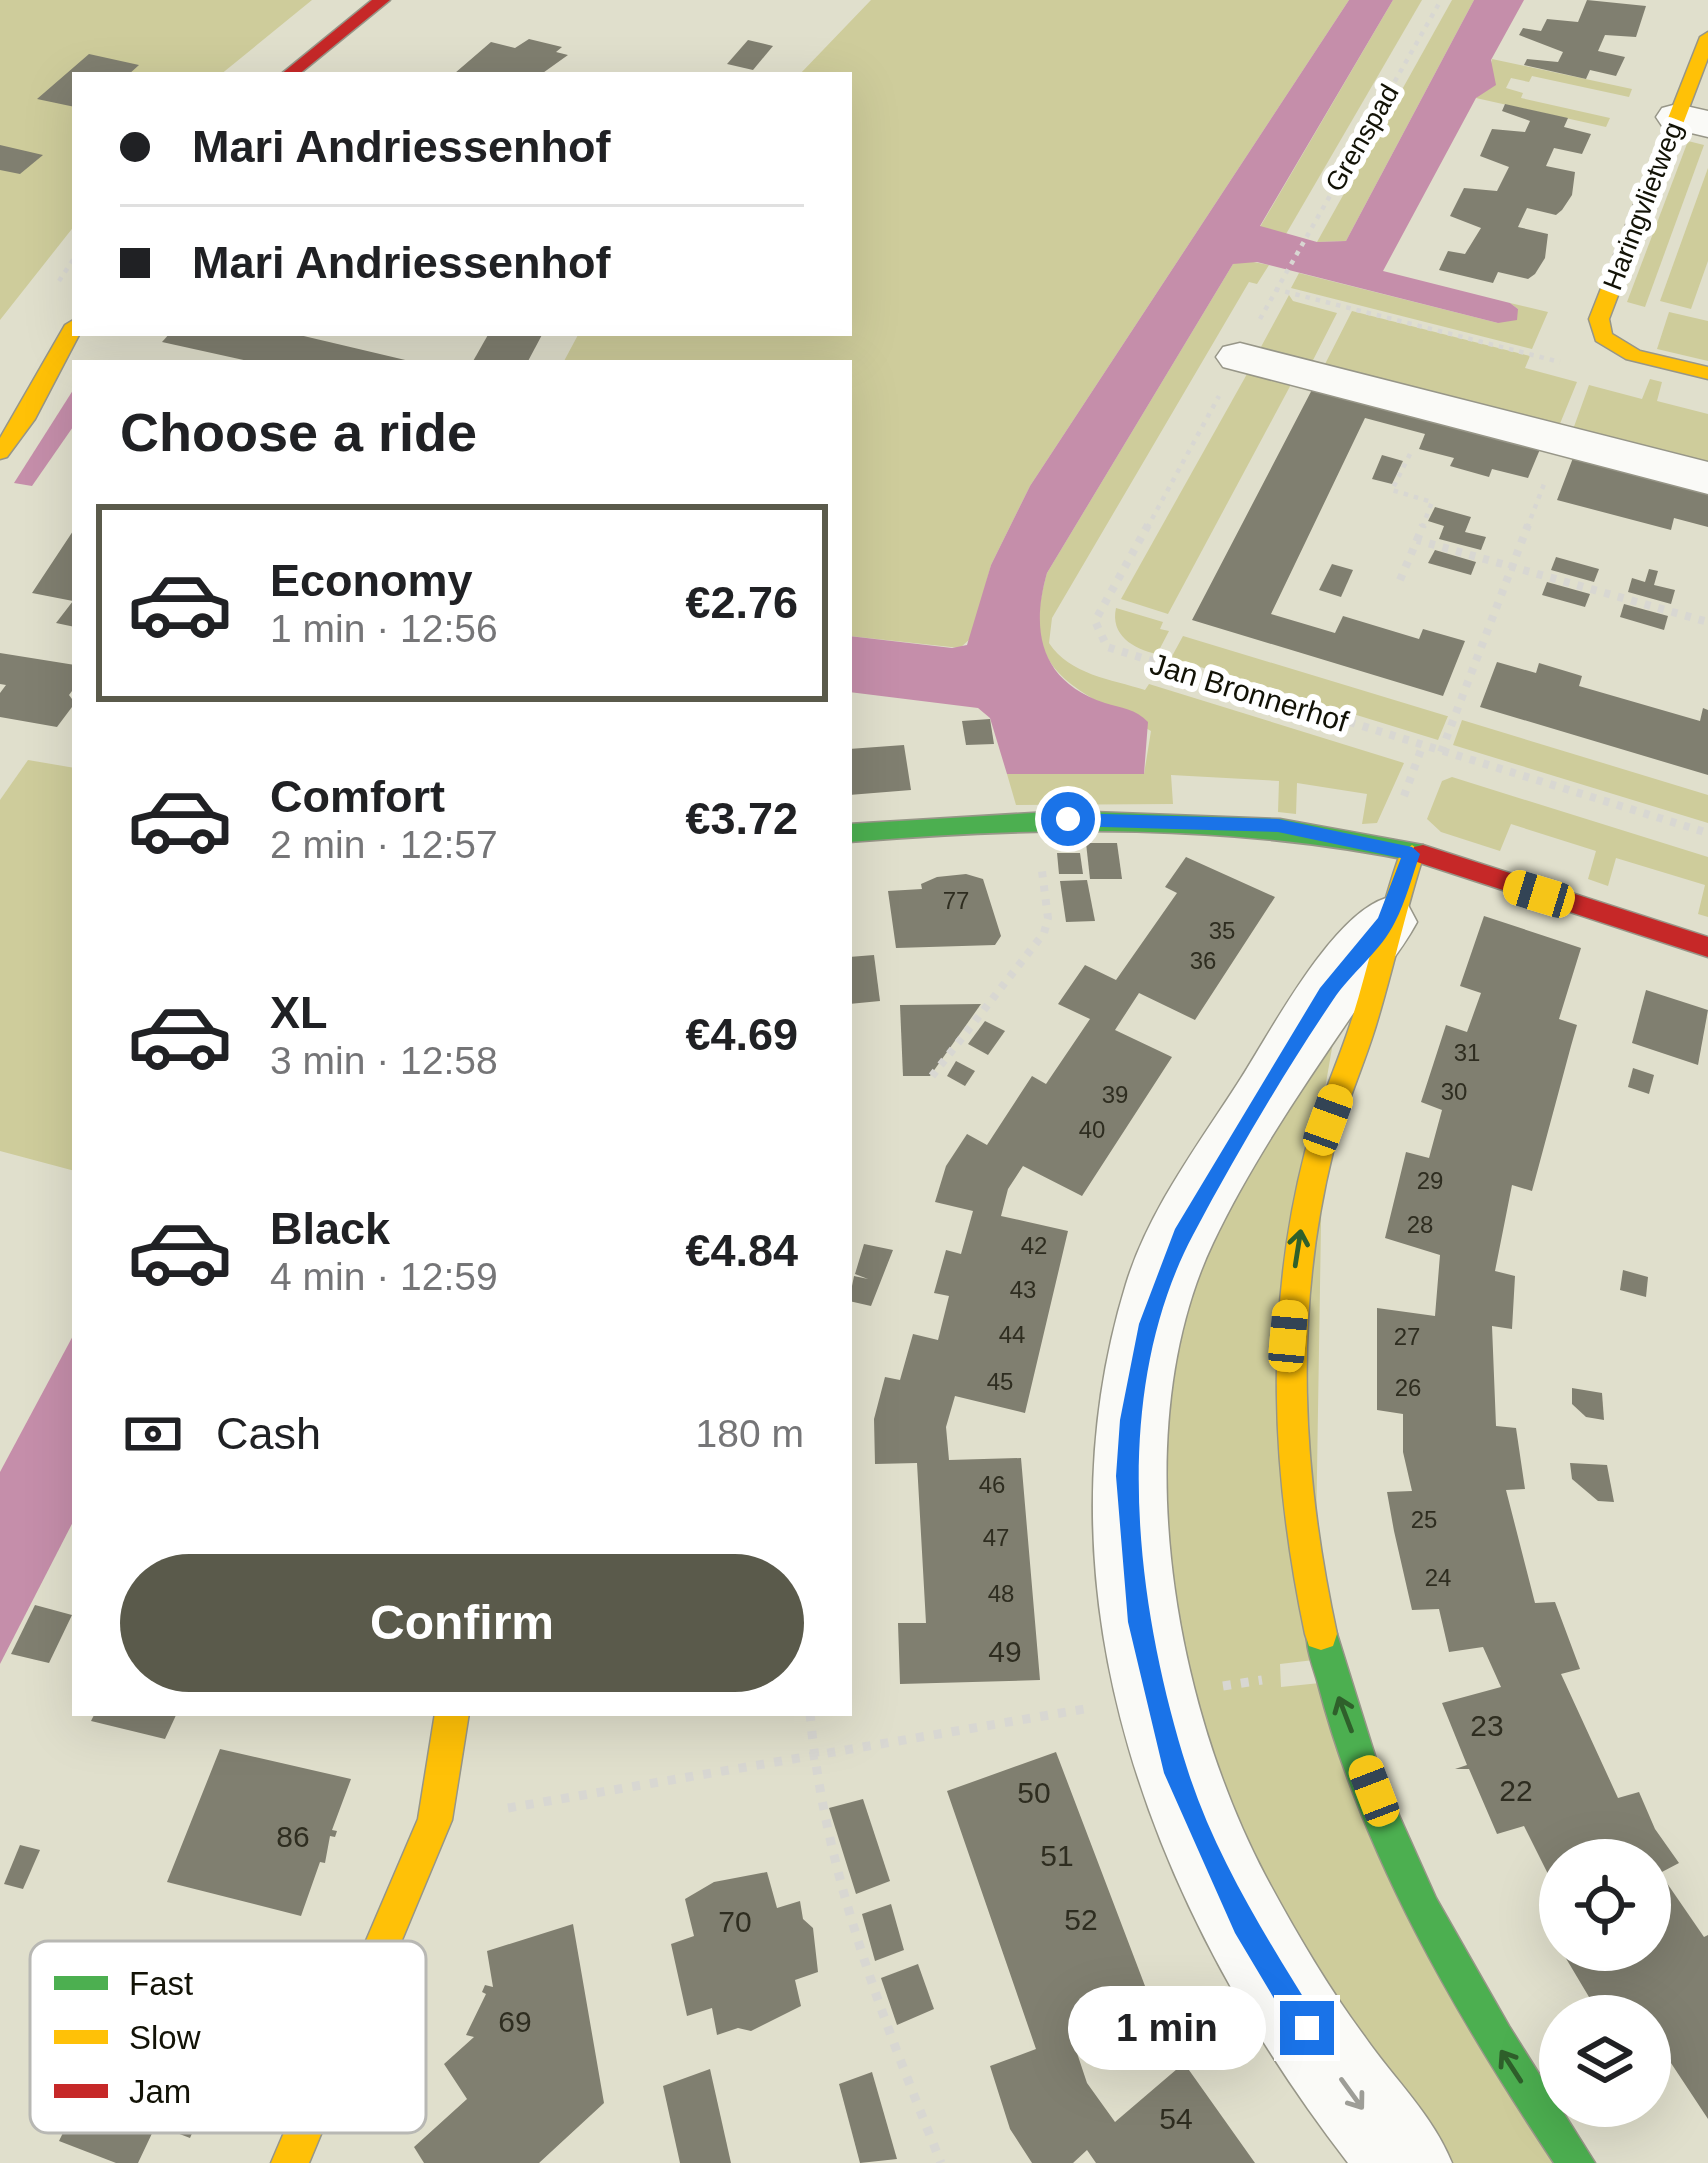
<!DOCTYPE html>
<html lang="en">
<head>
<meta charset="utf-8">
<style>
	:root { --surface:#fff; --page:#f6f6f6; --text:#202124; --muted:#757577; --line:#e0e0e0; --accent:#5a5a4b }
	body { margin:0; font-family:Arial,sans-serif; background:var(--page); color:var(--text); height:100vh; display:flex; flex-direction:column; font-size:45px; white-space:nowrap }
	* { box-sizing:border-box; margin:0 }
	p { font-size:39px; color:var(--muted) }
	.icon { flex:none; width:66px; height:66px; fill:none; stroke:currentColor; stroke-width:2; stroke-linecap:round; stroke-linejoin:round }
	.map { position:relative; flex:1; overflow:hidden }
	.side { position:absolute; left:72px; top:360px; width:780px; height:1356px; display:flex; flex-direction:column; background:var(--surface); border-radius:0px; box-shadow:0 12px 48px #0002 }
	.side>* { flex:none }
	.banner { position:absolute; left:72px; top:72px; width:780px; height:264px; border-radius:0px; box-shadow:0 12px 48px #0002; display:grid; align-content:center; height:264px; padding:0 48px; background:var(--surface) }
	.controls { position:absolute; left:1539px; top:1839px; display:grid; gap:24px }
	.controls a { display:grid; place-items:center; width:132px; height:132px; border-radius:50%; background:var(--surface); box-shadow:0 12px 48px #0002; font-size:60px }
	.end { position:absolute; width:54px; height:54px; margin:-27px; border:15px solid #1a73e8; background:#fff; box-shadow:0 0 0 6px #fff }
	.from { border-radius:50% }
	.bubble { position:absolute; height:84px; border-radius:42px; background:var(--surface); box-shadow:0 12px 48px #0002; font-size:39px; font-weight:700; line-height:84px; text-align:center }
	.car { position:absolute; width:36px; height:72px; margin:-36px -18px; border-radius:15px; box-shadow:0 0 9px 3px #0007; background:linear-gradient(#f5c518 24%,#345 0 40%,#f5c518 0 76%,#345 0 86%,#f5c518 0) }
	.banner b { display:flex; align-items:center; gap:42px; height:114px; font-size:45px }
	.banner b+b { border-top:3px solid var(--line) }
	.banner i { width:30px; height:30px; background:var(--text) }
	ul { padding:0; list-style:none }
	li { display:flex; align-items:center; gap:36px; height:198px; margin:0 24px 18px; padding:0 24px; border:6px solid transparent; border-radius:0px }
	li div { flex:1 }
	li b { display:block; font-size:45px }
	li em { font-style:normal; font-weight:700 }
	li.active { border-color:var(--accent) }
	li>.icon { width:108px; height:108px; stroke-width:1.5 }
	h2 { padding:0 48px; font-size:54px; line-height:144px }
	.pay { display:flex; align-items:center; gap:30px; height:132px; padding:0 48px; font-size:45px }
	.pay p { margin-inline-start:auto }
	.button { display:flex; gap:24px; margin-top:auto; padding:24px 48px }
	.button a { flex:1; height:138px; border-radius:72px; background:var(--accent); color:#fff; font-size:48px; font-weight:700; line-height:138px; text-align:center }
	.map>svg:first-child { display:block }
	.green { fill:#cecc9b }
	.water { fill:#c58eaa }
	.building { fill:#807f70 }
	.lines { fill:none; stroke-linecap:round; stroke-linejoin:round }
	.street-casing { stroke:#979688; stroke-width:3 }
	.fast-casing { stroke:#979688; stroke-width:3 }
	.slow-casing { stroke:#979688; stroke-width:3 }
	.jam-casing { stroke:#979688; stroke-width:3 }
	.path-far2 { stroke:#d8d7d2; stroke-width:4.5; stroke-dasharray:4.5 6; stroke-linecap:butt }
	.path-far1 { stroke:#d8d7d2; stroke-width:8; stroke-dasharray:6 8; stroke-linecap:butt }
	.path { stroke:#d8d7d2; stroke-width:9; stroke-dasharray:8 10; stroke-linecap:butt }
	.street { fill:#fafaf7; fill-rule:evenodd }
	.fast { fill:#4caf50; fill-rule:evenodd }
	.slow { fill:#ffc107; fill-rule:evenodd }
	.jam { fill:#c62828; fill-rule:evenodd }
	.oneway { stroke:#2f602b }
	.oneway2 { stroke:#9d9d97 }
	.route { fill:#1a73e8 }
	.labels { text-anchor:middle; stroke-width:12; stroke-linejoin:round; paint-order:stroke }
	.number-label { font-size:24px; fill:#2e2d20 }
	.far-street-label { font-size:27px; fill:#121206; stroke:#fff }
	.street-label { font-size:30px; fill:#121206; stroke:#fff }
	.near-number-label { font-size:30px; fill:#2e2d20 }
	.key { fill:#fff; stroke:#b8b8b4; stroke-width:3 }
	.key-label { font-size:33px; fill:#121206 }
</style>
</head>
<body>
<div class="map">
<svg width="1708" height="2163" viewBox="0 0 1708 2163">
	<rect width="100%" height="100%" fill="#e0dfcc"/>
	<!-- green -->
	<g class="green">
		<path d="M0 0H312L220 75H75V225L0 320Z"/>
		<path d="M871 0H1349L1030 486 991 565 971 638 960 648 849 636V363H563L579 333H849V75H799Z"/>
		<path d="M1393 0H1422L1286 234 1260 227Z"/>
		<path d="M1452 0H1474L1346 241 1317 242Z"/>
		<path d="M1492 59 1632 89 1629 97 1532 76 1529 82 1511 78 1506 88 1523 93 1521 98 1610 118 1606 127 1476 98C1501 75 1486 84 1492 59Z"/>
		<path d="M1688 141 1704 145 1645 307 1627 302Z"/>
		<path d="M1708 168V261L1691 309 1660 301Z"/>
		<path d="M1243 260 1269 265 1257 284 1249 282 1052 618 1049 643C1070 675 1111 679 1145 690L1149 684 1404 763 1377 823 1362 824 1367 794 1297 783 1296 814 1278 812 1279 781 1171 775 1173 804 1016 805 1007 774H1144L1151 731C1076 687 1017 675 1047 573L1233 264Z"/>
		<path d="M1299 273 1498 323 1518 309 1510 303 1548 312 1532 349 1291 288Z"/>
		<path d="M1289 295 1293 301 1337 313 1310 366 1255 358Z"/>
		<path d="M1352 311 1530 356 1525 368 1577 382 1557 431 1322 370Z"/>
		<path d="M1669 312 1708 321V361L1657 349Z"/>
		<path d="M1252 365 1295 377 1168 614 1121 599Z"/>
		<path d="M1650 379 1662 382 1657 401 1708 414V471L1571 435 1589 385 1642 399Z"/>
		<path d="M1116 608 1163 622 1160 629 1169 631 1157 654C1133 649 1110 635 1116 608Z"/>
		<path d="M1183 636 1447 716H1448L1438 740 1171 658Z"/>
		<path d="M1462 720 1708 795V823L1453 745Z"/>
		<path d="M28 760 75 768V1171L0 1151V800Z"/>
		<path d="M1452 777 1708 857V917L1698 914 1705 885 1616 858 1608 886 1588 879 1596 851 1511 824 1500 851 1441 832 1427 819 1442 781Z"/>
		<path d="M1340 1002 1323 1100 1314 1660 1280 1664 1281 1687 1320 1683 1554 2163H1425L1309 2004 1152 1605 1157 1346Z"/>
	</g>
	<!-- water -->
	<g class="water">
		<path d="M1349 0H1393L1260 226 1317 242 1346 241 1474 0H1524L1491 60 1496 85 1476 98 1383 271 1510 303 1518 309 1517 320 1498 323 1257 262 1233 264 1047 573C1030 632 1041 682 1105 703 1121 708 1136 709 1148 722L1144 774H1007L990 718 978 708 849 692V636L952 648 967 645 991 565 1030 486Z"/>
		<path d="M75 387V424L32 486 14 483Z"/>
		<path d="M75 1332V1518L0 1664V1472Z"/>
	</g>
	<!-- building -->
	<g class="building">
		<path d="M1587 0 1646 6 1636 37 1605 35 1598 51 1625 57 1616 76 1590 70 1586 79 1524 65 1527 59 1558 62 1563 52 1519 35 1523 28 1541 31 1547 19 1578 22Z"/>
		<path d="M529 39 562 47 556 52 568 55 540 75 455 73 491 42 515 48Z"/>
		<path d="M748 40 773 46 753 70 727 64Z"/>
		<path d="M89 54 139 65 128 75H75V107L37 99Z"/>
		<path d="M1505 104 1568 118 1564 127 1591 134 1582 154 1554 148 1546 166 1575 172 1572 195 1562 210 1556 215 1527 208 1518 227 1548 234 1545 258 1535 274 1528 279 1498 272 1493 283 1439 270 1448 251 1465 254 1481 228 1450 216 1464 188 1497 191 1509 167 1480 156 1492 129 1525 132 1530 121 1502 111Z"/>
		<path d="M0 145 43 155 20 174 0 170Z"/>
		<path d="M170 333H291L418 363H257L162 342Z"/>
		<path d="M489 333H543L527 363H472Z"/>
		<path d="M1316 382 1543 442 1528 478 1492 469 1489 477 1450 466 1454 458 1419 449 1425 434 1365 418 1271 614 1335 633 1343 616 1419 639 1423 629 1465 641 1443 696 1192 620Z"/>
		<path d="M1576 450 1708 485V527L1674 518 1671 530 1557 500Z"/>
		<path d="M1382 455 1403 461 1392 484 1372 479Z"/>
		<path d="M1435 507 1471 517 1465 532 1486 537 1481 550 1439 539 1444 526 1428 521Z"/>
		<path d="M75 528V627L56 623 73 601 32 593Z"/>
		<path d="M1435 550 1476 562 1471 575 1428 563Z"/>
		<path d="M1556 557 1599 569 1594 582 1551 570Z"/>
		<path d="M1332 564 1353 570 1341 597 1319 590Z"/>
		<path d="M1649 569 1658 571 1654 585 1675 590 1671 604 1628 592 1632 578 1645 582Z"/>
		<path d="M1547 582 1590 594 1585 607 1542 595Z"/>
		<path d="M1624 604 1668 616 1664 630 1620 617Z"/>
		<path d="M0 653 75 665V687L69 695 75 703 57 727 0 717V693L6 685 0 684Z"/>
		<path d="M1497 662 1536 673 1539 663 1582 676 1579 686 1700 721 1703 708 1708 710V775L1480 707Z"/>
		<path d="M990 719 994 744 966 745 962 721Z"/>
		<path d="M904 745 911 790 849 795V749Z"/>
		<path d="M1086 843H1117L1122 879H1090Z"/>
		<path d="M1057 853H1080L1083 874H1059Z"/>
		<path d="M1186 857 1275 897 1195 1020 1139 993 1115 1030 1172 1057 1082 1196 1023 1166 1008 1189 1001 1216 1068 1231 1025 1413 955 1396 946 1427 949 1460 1021 1458 1040 1680 900 1684 898 1623H926L917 1463 875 1464 874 1419 885 1377 900 1380 913 1334 938 1340 949 1296 934 1293 946 1250 961 1254 973 1211 935 1202 946 1166 967 1134 987 1145 1032 1076 1046 1084 1090 1019 1058 1004 1085 965 1116 980 1177 893 1165 887Z"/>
		<path d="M966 874 983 879 1001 936 995 945 896 948 888 891 922 889 921 884 937 877Z"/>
		<path d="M1087 880 1095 921 1066 922 1060 881Z"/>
		<path d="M1484 916 1581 948 1559 1019 1577 1025 1571 1046 1532 1191 1512 1185 1495 1271 1515 1276 1512 1329 1492 1326 1496 1426 1516 1428 1525 1489 1506 1490 1535 1603 1555 1602 1580 1669 1561 1674 1618 1798 1639 1792 1655 1829 1679 1863 1660 1873 1704 1937 1708 1935V2119L1667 2057 1650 2067V2016H1602L1595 2005 1583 2012 1581 2007 1592 2002 1561 1950H1650V1860H1560V1898L1524 1826 1497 1834 1469 1769H1455L1467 1765 1442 1703 1501 1687 1483 1647 1449 1652 1439 1609 1412 1610 1394 1531 1387 1492 1412 1491 1403 1452V1414L1377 1410V1308L1435 1316 1440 1255 1385 1238 1406 1152 1429 1158 1442 1110 1421 1102 1446 1025 1467 1032 1481 993 1460 986Z"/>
		<path d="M874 955 880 1001 849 1004V957Z"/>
		<path d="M1646 990 1708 1010 1698 1065 1632 1043Z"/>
		<path d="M981 1004 930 1076H903L900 1005Z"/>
		<path d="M985 1021 1005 1031 988 1055 968 1044Z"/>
		<path d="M956 1061 975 1071 965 1086 947 1076Z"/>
		<path d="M1633 1068 1654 1075 1649 1094 1628 1087Z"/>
		<path d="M864 1244 893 1250 871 1306 849 1301 854 1276 868 1279 855 1274Z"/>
		<path d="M1623 1270 1648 1277 1646 1297 1620 1290Z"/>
		<path d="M1572 1388 1602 1393 1604 1420 1586 1417 1572 1404Z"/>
		<path d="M1570 1463 1607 1465 1614 1502 1598 1501 1572 1479Z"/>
		<path d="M35 1605 72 1615 49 1663 11 1654Z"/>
		<path d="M95 1713H177L165 1739 91 1721Z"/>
		<path d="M220 1749 351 1779 332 1830 337 1831 335 1837 330 1836 325 1863 320 1862 301 1916 167 1882Z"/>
		<path d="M1056 1752 1153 2007 1072 2038 1087 2083 1115 2122 1184 2063 1255 2163H1096L1087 2150 1073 2163H1032L1010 2129 990 2066 1036 2049 947 1791Z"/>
		<path d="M863 1799 890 1881 856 1894 829 1808Z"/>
		<path d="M20 1845 40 1850 23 1889 4 1884Z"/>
		<path d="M767 1872 777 1908 800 1901 803 1919 813 1928 818 1972 795 1980 801 2006 751 2031 738 2028 717 2035 712 2008 687 2016 671 1944 694 1936 685 1899 714 1882Z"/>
		<path d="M891 1904 904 1950 875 1961 862 1914Z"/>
		<path d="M573 1924 604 2103 539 2163H424L414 2147 467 2099 444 2064 474 2037 466 2035 486 1994 482 1992 485 1985 493 1987 487 1951Z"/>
		<path d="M125 1954 251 2001 190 2138 156 2125 138 2163H116L59 2141 81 2096 59 2088Z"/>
		<path d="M918 1964 934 2009 897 2025 881 1978Z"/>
		<path d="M710 2069 731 2163H680L663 2086Z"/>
		<path d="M872 2072 897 2159 860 2163 839 2084Z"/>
	</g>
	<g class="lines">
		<!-- street casing -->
		<g class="street-casing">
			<g id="street">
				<path d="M1677 104 1708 111V137L1662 126 1656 117 1662 108Z"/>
				<path d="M1240 343 1708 462V494L1223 367 1216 357 1223 347Z"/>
				<path d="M1386 898 1408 905 1417 922C1400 954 1375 981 1355 1011 1305 1084 1251 1163 1213 1243 1125 1429 1173 1700 1265 1875 1295 1931 1327 1986 1365 2037 1395 2080 1432 2114 1452 2163H1348C1155 1913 1030 1598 1126 1284 1149 1209 1199 1144 1241 1078 1272 1029 1332 915 1386 898Z"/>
			</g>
		</g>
		<!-- fast casing -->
		<g class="fast-casing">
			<g id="fast">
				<path d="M1066 811 1280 819 1423 845 1435 854 1423 863C1231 823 1043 826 849 842V824Z"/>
				<path d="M1321 1618 1333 1622 1337 1634 1381 1775 1436 1898 1509 2026 1595 2163H1554C1456 2015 1363 1857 1318 1684 1313 1665 1302 1642 1309 1622Z"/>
			</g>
		</g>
		<!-- slow casing -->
		<g class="slow-casing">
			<g id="slow">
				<path d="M1708 32V58L1609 319 1612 334 1640 351 1708 367V379L1626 359 1596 341 1589 319 1700 37Z"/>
				<path d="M75 319V333H80L35 419 7 457 0 459V438L65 325Z"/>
				<path d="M1412 845 1424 854C1406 909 1394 966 1377 1022 1364 1066 1344 1108 1333 1152 1293 1314 1302 1472 1337 1634L1333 1646 1321 1650 1309 1646 1305 1634C1271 1472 1264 1313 1305 1152 1317 1107 1337 1066 1351 1022 1369 966 1380 909 1400 854Z"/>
				<path d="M435 1713H469L452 1820 309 2163H271L418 1819Z"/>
			</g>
		</g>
		<!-- jam casing -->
		<g class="jam-casing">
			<g id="jam">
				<path d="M372 0H390L298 75H280Z"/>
				<path d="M1423 845 1708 937V957L1414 861 1411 854 1414 847Z"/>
			</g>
		</g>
		<!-- path-far2 -->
		<g class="path-far2">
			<path d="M59 281 75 257"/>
			<path d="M1275 289 1560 362"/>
			<path d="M1260 319 1441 0"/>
			<path d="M1410 454 1392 490 1432 502 1422 528"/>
			<path d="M1147 528 1219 396"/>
			<path d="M1527 528 1546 479"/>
		</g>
		<!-- path-far1 -->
		<g class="path-far1">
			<path d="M1148 525 1095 621 1107 647 1708 833"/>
			<path d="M1417 540 1423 525"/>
			<path d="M1400 580 1417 540 1708 622"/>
			<path d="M1441 752 1528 525"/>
			<path d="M1404 796 1422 747"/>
			<path d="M932 1076 1044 933 1048 918 1042 871"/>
		</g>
		<!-- path -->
		<g class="path">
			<path d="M1223 1686 1262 1680"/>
			<path d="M810 1713C824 1872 882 2016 941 2163"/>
			<path d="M508 1808 1090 1708"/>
		</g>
		<!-- street -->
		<use href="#street" class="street"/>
		<!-- fast -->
		<use href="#fast" class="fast"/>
		<!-- slow -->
		<use href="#slow" class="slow"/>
		<!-- jam -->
		<use href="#jam" class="jam"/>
	</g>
	<!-- one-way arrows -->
	<defs><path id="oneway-shaft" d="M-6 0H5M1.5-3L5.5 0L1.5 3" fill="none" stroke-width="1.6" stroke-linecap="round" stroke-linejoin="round" transform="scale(3)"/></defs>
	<g class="oneway">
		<use href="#oneway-shaft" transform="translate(1298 1248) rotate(-81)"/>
		<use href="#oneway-shaft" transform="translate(1345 1714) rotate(-111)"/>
		<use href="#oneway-shaft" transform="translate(1511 2066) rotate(-123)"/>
	</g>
	<use class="oneway2" href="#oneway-shaft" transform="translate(1352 2094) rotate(54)"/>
	<!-- route -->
	<path class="route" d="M1068 813 1278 819 1412 847 1420 854C1412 876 1406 901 1395 922 1381 951 1351 973 1333 1000 1283 1074 1235 1156 1193 1235 1109 1394 1135 1603 1187 1768 1215 1857 1268 1940 1316 2018V2037L1307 2041 1297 2037 1235 1933 1164 1773 1128 1622 1116 1476 1120 1420 1139 1324 1175 1229 1320 988 1378 918 1401 858 1278 832 1068 826 1059 819Z"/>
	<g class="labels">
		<!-- number labels -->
		<g class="number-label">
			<text x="956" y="909">77</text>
			<text x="1222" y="939">35</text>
			<text x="1203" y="969">36</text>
			<text x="1467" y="1061">31</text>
			<text x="1454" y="1100">30</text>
			<text x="1115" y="1103">39</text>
			<text x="1092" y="1138">40</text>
			<text x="1430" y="1189">29</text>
			<text x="1420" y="1233">28</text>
			<text x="1034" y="1254">42</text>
			<text x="1023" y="1298">43</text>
			<text x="1012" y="1343">44</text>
			<text x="1407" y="1345">27</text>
			<text x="1000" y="1390">45</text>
			<text x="1408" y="1396">26</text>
			<text x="992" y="1493">46</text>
			<text x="1424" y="1528">25</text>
			<text x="996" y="1546">47</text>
			<text x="1438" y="1586">24</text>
			<text x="1001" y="1602">48</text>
		</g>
		<!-- far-street labels -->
		<g class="far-street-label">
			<text transform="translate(1362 138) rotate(-60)" y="9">Grenspad</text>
			<text transform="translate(1643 206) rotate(-69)" y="9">Haringvlietweg</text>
		</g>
		<!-- street labels -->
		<g class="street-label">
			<text transform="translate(1249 693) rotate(17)" y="10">Jan Bronnerhof</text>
		</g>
		<!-- near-number labels -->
		<g class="near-number-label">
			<text x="1005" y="1662">49</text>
			<text x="1487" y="1736">23</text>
			<text x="1516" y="1801">22</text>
			<text x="1034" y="1803">50</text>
			<text x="293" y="1847">86</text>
			<text x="1057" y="1866">51</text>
			<text x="1081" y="1930">52</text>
			<text x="735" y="1932">70</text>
			<text x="515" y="2032">69</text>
			<text x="1176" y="2129">54</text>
		</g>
	</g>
	<!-- legend -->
	<rect x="30" y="1941" width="396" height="192" rx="18" class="key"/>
	<rect x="54" y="1976" width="54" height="14" fill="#4caf50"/>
	<rect x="54" y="2030" width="54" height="14" fill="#ffc107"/>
	<rect x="54" y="2084" width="54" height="14" fill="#c62828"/>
	<g class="key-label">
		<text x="129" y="1995">Fast</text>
		<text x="129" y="2049">Slow</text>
		<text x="129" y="2103">Jam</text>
	</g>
</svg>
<div class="controls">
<a><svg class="icon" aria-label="locate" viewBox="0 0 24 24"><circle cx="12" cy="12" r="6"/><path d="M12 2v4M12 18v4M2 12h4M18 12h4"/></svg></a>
<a><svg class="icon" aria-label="layers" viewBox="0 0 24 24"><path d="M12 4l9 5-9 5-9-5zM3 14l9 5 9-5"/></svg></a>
</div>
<i class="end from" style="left:1068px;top:819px"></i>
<i class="end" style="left:1307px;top:2028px"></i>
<div class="bubble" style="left:1068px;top:1986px;width:198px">1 min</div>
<i class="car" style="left:1539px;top:894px;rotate:287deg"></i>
<i class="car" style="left:1328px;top:1120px;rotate:20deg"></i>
<i class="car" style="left:1288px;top:1336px;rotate:5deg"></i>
<i class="car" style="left:1374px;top:1791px;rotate:339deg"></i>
<div class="banner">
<b><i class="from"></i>Mari Andriessenhof</b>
<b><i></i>Mari Andriessenhof</b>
</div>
<section class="side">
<h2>Choose a ride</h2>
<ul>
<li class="active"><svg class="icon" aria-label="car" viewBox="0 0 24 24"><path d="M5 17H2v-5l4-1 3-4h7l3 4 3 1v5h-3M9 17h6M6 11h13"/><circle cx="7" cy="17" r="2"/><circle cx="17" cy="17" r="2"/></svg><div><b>Economy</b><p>1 min · 12:56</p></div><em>€2.76</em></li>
<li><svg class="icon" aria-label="car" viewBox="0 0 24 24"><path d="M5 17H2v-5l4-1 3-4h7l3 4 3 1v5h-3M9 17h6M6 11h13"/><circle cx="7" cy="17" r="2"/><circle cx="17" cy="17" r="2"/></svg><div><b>Comfort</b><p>2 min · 12:57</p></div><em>€3.72</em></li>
<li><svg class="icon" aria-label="car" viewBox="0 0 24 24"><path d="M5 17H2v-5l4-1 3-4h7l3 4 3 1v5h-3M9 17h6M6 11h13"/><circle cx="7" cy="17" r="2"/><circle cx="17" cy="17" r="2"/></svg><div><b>XL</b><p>3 min · 12:58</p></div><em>€4.69</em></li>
<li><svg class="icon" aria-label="car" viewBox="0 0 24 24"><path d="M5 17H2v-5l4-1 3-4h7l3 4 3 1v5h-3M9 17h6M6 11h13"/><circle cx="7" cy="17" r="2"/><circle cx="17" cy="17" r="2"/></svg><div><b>Black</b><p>4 min · 12:59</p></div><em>€4.84</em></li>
</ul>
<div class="pay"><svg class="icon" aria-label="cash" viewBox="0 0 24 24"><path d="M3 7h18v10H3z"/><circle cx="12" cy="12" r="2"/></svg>Cash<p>180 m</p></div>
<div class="button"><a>Confirm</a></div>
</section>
</div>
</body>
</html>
